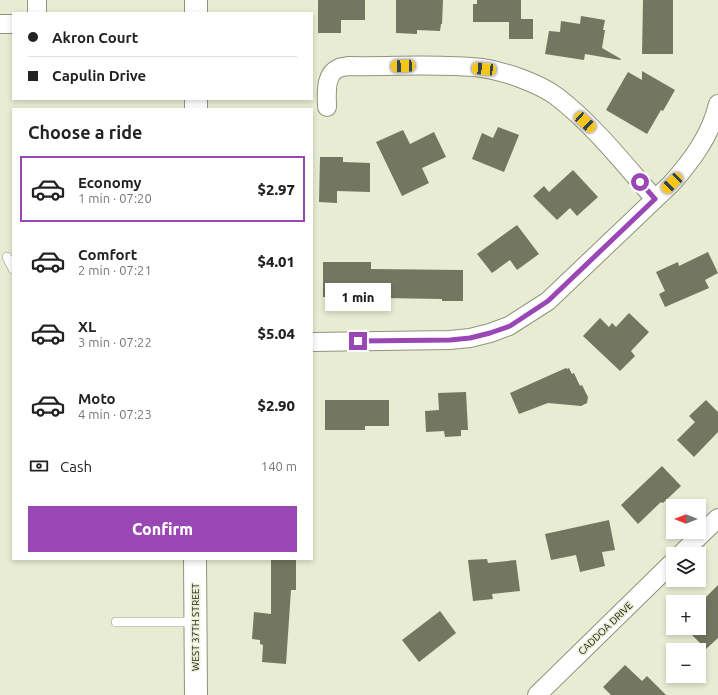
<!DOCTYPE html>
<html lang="en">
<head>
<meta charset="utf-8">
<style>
	:root { --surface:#fff; --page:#f2f2f2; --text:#222; --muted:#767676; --line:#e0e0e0; --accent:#9a47b6 }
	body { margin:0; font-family:Ubuntu,sans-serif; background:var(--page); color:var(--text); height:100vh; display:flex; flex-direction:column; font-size:15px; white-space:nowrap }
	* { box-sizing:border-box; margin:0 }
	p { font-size:13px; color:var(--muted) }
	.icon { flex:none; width:22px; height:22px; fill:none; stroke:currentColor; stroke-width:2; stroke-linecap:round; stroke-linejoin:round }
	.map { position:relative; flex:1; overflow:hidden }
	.drawer { position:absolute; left:12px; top:108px; width:301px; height:452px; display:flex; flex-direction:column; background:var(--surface); border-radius:0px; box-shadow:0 2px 6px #0003 }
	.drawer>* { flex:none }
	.banner { position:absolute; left:12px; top:12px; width:301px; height:88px; border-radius:0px; box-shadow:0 2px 6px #0003; display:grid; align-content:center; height:88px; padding:0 16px; background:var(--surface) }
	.needle { width:26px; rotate:270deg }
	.tools { position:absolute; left:666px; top:499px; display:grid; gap:8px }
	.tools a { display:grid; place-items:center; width:40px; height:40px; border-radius:0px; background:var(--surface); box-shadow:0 2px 6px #0003; font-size:20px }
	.end { position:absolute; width:18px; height:18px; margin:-9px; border:5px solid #9a47b6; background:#fff; box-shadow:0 0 0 2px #fff }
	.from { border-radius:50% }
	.bubble { position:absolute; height:28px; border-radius:0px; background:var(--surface); box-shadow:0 2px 6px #0003; font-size:13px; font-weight:800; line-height:28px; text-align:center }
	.car { position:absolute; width:12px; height:24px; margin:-12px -6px; border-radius:5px; box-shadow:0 0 3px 1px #0007; background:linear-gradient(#f5c518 24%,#345 0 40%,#f5c518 0 76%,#345 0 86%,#f5c518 0) }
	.banner b { display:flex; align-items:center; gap:14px; height:38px; font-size:15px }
	.banner b+b { border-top:1px solid var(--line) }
	.banner i { width:10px; height:10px; background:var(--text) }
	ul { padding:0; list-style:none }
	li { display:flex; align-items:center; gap:12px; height:66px; margin:0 8px 6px; padding:0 8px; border:2px solid transparent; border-radius:0px }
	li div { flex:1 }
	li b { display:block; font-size:15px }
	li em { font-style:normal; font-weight:800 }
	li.on { border-color:var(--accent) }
	li>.icon { width:36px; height:36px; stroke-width:1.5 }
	h2 { padding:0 16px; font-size:18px; line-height:48px }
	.pay { display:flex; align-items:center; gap:10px; height:44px; padding:0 16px; font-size:15px }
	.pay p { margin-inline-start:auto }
	.primary-button { display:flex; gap:8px; margin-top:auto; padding:8px 16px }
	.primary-button a { flex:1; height:46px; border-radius:0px; background:var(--accent); color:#fff; font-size:16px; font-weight:800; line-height:46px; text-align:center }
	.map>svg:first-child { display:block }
	.building { fill:#737660 }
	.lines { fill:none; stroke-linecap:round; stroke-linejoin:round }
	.lane-casing { stroke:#90947c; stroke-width:10 }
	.street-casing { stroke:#90947c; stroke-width:20 }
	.secondary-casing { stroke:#90947c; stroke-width:24 }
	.lane { stroke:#fff; stroke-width:9 }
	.street { stroke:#fff; stroke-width:18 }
	.secondary { stroke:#fff; stroke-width:22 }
	.route { stroke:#9a47b6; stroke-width:5 }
	.labels { text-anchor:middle; stroke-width:3; stroke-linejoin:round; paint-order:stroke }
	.street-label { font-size:10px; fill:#181910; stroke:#e8ecd2 }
</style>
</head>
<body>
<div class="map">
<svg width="718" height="695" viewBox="0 0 718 695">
	<rect width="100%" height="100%" fill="#e8ecd2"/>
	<!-- building -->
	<g class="building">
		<path d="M318 0H365V20H341V33H318Z"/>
		<path d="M396 0H443L442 24H441L440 31 417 30V34L396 33Z"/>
		<path d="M477 0H521V19H533V39H509V22H473V4H477Z"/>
		<path d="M643 0H673V54H642Z"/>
		<path d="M581 16 605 20 603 30H605L602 48 621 59 620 60 585 54 584 60 545 54 549 31 560 32 561 21 580 24Z"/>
		<path d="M642 71 675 90 663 111 661 110 647 134 606 110 628 72 642 80Z"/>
		<path d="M498 127 519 135 504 172 472 159 482 133 493 138Z"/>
		<path d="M403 130 410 144 434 132 446 157 422 168 429 183 402 196 376 142Z"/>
		<path d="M320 157H343V162L370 163V192L337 191V203L319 202Z"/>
		<path d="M573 170 598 197 577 216 570 208 557 220 533 196 544 186 549 192Z"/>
		<path d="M517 225 539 254 517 270 510 260 492 273 477 254Z"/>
		<path d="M708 252 718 273 705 280 709 288 665 307 659 294 665 291 656 272 678 262 679 266Z"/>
		<path d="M323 262H371V269L463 270V301H442V299L323 297Z"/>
		<path d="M629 313 649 332 631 351 635 356 620 371 583 336 600 318 609 327 612 323 616 327Z"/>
		<path d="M566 368 567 369 569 368 572 374 574 373 580 386 582 385 588 397 587 403 581 406 548 403 519 414 510 393Z"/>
		<path d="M466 392 468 430H461V436L445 437 444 431 426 432 425 411 439 410 438 393Z"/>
		<path d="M325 400H389V426H365V430H325Z"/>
		<path d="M706 400 718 412V432L694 457 677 440 695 422 689 416Z"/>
		<path d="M662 466 681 486 663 503 661 502 638 524 621 505Z"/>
		<path d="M609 520 615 550 602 552 605 566 580 572 576 555 551 560 545 534Z"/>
		<path d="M271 559H296V590H291L286 664 262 662 263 645 260 644V640L252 639 254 612 271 614Z"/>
		<path d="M487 559 488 563 516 560 520 591 492 594 493 599 473 601 468 560Z"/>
		<path d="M718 585V638L706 649 685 628H699V604Z"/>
		<path d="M440 611 456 633 419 662 402 640Z"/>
		<path d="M625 665 642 681 647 676 666 695H611L603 687Z"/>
	</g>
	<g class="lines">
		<!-- lane casing -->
		<g class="lane-casing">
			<g id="lane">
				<path d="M7 257 13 269"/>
				<path d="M116 622H195"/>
			</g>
		</g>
		<!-- street casing -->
		<g class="street-casing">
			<g id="street">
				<path d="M37 0V13"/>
				<path d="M0 24H13"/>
				<path d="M327 107C327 95 324 74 339 68 341 67 345 67 348 66 393 67 438 63 482 68 504 71 538 83 556 96 593 124 624 164 655 199"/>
				<path d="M312 342 450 340 470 338 490 333 509 326 548 301 672 183C692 160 711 135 718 104"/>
				<path d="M681 554 718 518"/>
				<path d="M537 695 673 562"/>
			</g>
		</g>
		<!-- secondary casing -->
		<g class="secondary-casing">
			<g id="secondary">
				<path d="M196 13V0"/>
				<path d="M196 109V99"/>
				<path d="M195 559 196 695"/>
			</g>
		</g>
		<!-- lane -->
		<use href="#lane" class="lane"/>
		<!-- street -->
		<use href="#street" class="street"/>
		<!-- secondary -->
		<use href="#secondary" class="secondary"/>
	</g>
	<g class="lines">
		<!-- route -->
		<path class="route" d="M358 341 450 340 470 338 490 333 510 326 548 301 655 199 640 182"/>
	</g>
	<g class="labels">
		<!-- street labels -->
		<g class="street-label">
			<text transform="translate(195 627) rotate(-90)" y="4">WEST 37TH STREET</text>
			<text transform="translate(605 628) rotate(-44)" y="4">CADDOA DRIVE</text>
		</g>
	</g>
</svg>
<div class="tools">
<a><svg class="needle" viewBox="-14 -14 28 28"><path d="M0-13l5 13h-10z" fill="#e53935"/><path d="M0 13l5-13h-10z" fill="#767676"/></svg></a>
<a><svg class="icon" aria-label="layers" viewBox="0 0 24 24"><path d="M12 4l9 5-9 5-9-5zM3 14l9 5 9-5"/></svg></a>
<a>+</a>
<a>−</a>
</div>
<i class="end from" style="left:640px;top:182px"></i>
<i class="end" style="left:358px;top:341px"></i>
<div class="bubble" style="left:325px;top:283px;width:66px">1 min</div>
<i class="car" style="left:403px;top:66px;rotate:268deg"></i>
<i class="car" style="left:484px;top:69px;rotate:275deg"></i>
<i class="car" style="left:585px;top:122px;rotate:133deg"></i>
<i class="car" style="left:672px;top:183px;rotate:226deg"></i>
<div class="banner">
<b><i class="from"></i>Akron Court</b>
<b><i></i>Capulin Drive</b>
</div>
<section class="drawer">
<h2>Choose a ride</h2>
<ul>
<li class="on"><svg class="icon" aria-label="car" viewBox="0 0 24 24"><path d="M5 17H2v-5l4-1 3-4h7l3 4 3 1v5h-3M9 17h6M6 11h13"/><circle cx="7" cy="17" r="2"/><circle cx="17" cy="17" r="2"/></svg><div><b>Economy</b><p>1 min · 07:20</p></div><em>$2.97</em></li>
<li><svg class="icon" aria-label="car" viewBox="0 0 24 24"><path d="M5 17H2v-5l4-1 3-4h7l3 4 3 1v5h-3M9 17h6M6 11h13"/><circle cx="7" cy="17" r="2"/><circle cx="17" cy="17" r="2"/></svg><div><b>Comfort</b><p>2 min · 07:21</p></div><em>$4.01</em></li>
<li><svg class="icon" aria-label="car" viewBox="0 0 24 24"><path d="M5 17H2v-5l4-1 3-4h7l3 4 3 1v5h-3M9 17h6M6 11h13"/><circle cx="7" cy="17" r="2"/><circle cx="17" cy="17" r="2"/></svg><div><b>XL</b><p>3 min · 07:22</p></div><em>$5.04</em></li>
<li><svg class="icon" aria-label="car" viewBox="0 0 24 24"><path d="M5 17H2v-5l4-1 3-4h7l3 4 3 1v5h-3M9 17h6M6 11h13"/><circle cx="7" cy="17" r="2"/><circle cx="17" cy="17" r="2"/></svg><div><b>Moto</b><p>4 min · 07:23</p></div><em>$2.90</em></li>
</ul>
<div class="pay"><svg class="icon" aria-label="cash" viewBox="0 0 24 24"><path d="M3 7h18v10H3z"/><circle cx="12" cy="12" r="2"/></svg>Cash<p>140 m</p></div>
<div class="primary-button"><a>Confirm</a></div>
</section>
</div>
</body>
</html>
